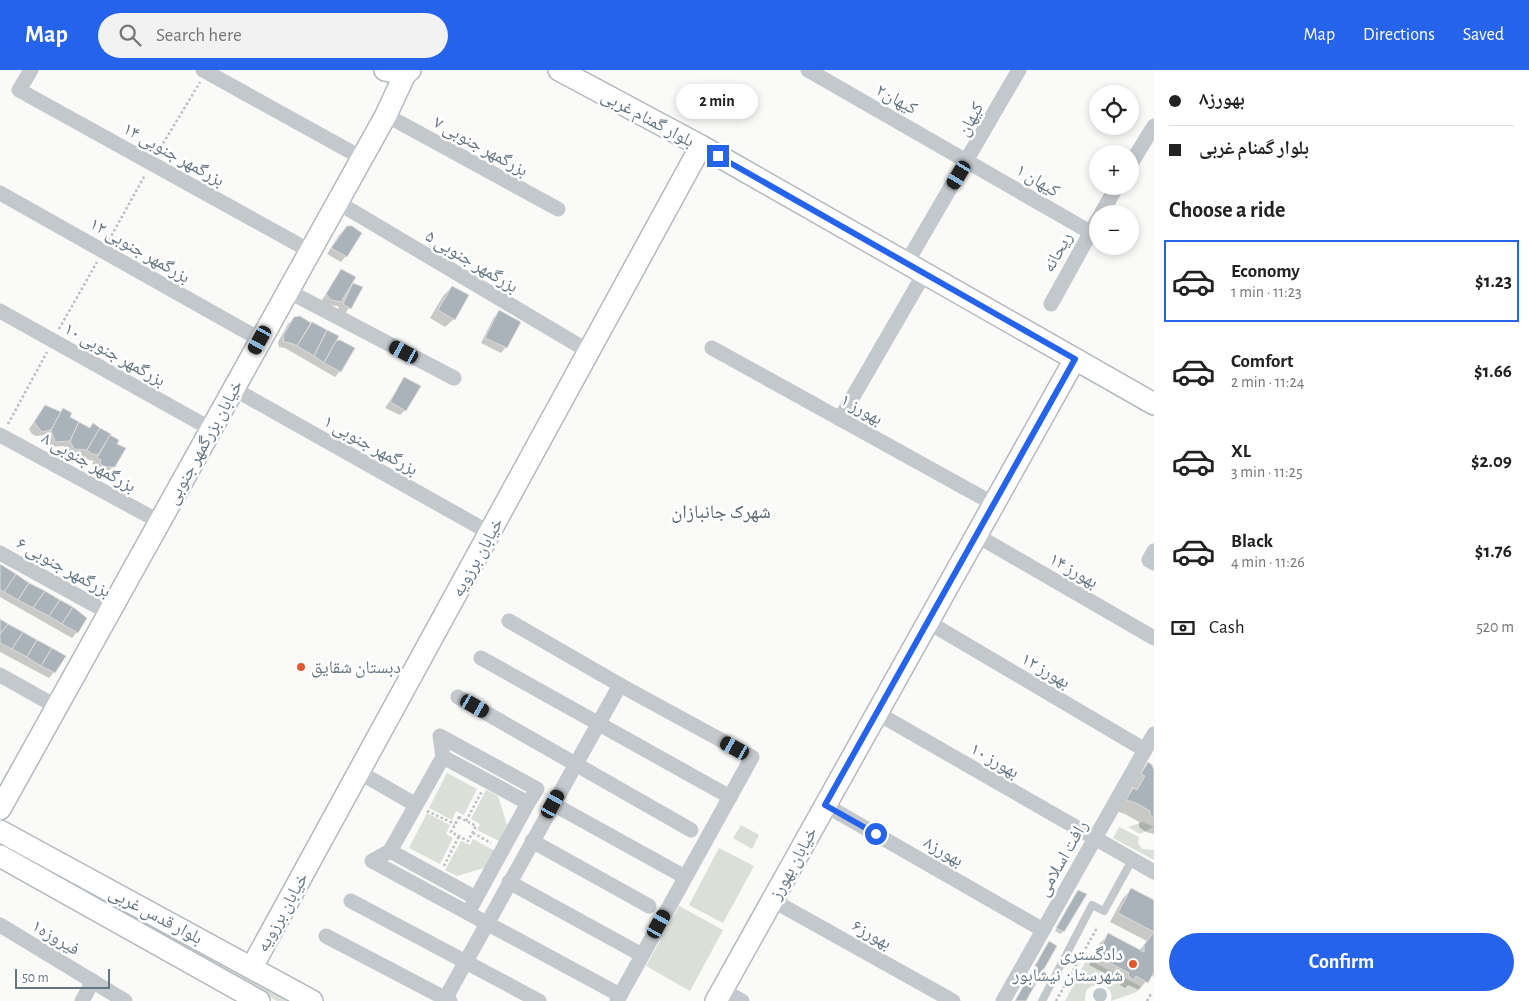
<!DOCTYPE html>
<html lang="en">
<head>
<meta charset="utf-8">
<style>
	:root { --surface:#fff; --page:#f2f2f2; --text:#222; --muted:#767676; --line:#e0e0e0; --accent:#2563eb }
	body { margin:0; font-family:"Alegreya Sans","Noto Naskh Arabic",sans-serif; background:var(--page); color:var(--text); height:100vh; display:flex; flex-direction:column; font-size:19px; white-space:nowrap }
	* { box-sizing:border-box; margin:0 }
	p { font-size:16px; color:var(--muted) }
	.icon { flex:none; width:28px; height:28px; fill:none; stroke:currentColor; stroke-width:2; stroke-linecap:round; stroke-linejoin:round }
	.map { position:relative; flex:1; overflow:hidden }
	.sheet { display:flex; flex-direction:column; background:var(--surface); width:375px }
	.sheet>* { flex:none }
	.hud { display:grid; align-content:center; height:110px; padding:0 15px; background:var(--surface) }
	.tools { position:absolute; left:1089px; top:15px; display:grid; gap:10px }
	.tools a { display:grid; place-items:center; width:50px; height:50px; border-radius:50%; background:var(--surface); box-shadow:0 2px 8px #0003; font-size:25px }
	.scale { position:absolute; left:15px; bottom:12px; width:95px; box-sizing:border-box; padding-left:5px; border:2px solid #657683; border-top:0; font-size:14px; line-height:18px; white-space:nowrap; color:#657683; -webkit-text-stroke:4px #fff; paint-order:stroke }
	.end { position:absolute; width:22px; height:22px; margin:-11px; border:6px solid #2563eb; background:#fff; box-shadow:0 0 0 2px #fff }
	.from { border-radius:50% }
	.bubble { position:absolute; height:35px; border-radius:18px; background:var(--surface); box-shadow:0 2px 8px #0003; font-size:16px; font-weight:700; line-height:35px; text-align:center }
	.car { position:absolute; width:15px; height:30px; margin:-15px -8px; border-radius:6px; box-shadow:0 0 4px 1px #0007; background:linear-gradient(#222 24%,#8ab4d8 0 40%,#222 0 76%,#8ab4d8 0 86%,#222 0) }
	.hud b { display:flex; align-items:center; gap:18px; height:48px; font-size:19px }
	.hud b+b { border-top:1px solid var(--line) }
	.hud i { width:12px; height:12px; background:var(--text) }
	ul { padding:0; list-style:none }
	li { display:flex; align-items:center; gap:15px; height:82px; margin:0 10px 8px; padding:0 5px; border:2px solid transparent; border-radius:0px }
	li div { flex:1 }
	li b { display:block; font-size:19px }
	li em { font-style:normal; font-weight:700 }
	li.current { border-color:var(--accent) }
	li>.icon { width:45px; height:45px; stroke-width:1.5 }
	h2 { padding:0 15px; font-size:22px; line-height:60px }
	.pay { display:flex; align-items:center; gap:12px; height:55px; padding:0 15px; font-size:19px }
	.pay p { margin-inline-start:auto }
	.button { display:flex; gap:10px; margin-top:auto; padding:10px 15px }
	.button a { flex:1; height:58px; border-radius:30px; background:var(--accent); color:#fff; font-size:20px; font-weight:700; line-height:58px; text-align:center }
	header { display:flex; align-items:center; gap:30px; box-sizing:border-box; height:70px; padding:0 25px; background:var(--accent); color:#fff }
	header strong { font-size:24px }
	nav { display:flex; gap:28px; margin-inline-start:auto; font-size:18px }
	.search { width:350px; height:45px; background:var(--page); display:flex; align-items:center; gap:12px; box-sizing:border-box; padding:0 18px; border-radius:28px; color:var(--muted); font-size:19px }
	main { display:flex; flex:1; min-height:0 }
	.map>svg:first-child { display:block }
	.green { fill:#dadfd7 }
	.water { fill:#bbc7cb }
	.shadow { fill:#0003 }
	.building { fill:#aab3b9; stroke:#dcdcda }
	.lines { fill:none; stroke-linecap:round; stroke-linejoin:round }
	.secondary-casing { stroke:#b3babf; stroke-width:24 }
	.path { stroke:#bbbfc2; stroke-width:2.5; stroke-dasharray:2.5 2.5; stroke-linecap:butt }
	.lane { stroke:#c3c8cc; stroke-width:8 }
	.street { stroke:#c3c8cc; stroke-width:15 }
	.secondary { stroke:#fff; stroke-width:21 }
	.route { stroke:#2563eb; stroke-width:6 }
	.poi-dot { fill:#e4572e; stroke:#fff; stroke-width:2 }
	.labels { text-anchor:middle; stroke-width:5; stroke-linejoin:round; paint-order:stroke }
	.street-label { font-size:18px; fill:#657683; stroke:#fff }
	.poi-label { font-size:18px; fill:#657683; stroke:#fff; text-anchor:start }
	.neighbourhood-label { font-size:19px; fill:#57646e; stroke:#fff }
</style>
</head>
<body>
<header>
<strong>Map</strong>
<div class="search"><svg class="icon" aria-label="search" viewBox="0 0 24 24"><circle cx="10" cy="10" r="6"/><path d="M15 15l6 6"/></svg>Search here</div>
<nav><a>Map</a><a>Directions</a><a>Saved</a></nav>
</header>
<main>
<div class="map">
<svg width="1154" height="931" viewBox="0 0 1154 931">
	<rect width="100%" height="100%" fill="#fafaf8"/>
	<!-- green -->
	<g class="green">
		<path d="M447 703 477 719 464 745 456 741 452 750 429 738Z"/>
		<path d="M486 720 498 726 507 755 499 771 477 760 480 754 471 749Z"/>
		<path d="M427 743 450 755 446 764 453 768 440 794 409 778Z"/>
		<path d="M1143 752 1154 757 1140 764 1128 757Z"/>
		<path d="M741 755 759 765 752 779 733 768Z"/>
		<path d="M1119 757 1139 767 1138 773 1142 779 1154 780V790L1113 768Z"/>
		<path d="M0 767 293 931H277L0 775Z"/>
		<path d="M473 769 495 781 487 797 457 806 445 800 461 771 470 775Z"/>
		<path d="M719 778 754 796 723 853 689 835Z"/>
		<path d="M679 836 723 860 690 921 646 896Z"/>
		<path d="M1087 889 1140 916 1137 922 1111 931C1115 914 1095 909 1086 921L1085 931H1065Z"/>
	</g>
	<!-- water -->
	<circle class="water" cx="1100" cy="925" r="7"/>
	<!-- shadow -->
	<g class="shadow">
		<path d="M352 157 346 186 341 192 327 184 339 165 345 159Z"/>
		<path d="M341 201 351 213 361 218 345 244 340 242 338 236 326 235 322 230Z"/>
		<path d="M452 217 454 249 445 257 430 248 443 226Z"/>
		<path d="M500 242 506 277 501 283 481 273 494 247Z"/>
		<path d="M299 247 310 254H316L340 301 335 307 285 278 279 277 278 272 288 254 294 248Z"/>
		<path d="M404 309 405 340 400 345 385 338Z"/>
		<path d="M45 336 89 359 93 355 118 370 114 396 108 402H98L95 399 97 396 92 394 94 391 86 389 81 385 69 384 64 376 50 377 45 365 36 366 32 364 29 359Z"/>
		<path d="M0 496 83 545 86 548 77 562 72 568 0 527Z"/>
		<path d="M0 550 54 602 49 608 0 582Z"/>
		<path d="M1148 694 1154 701V764L1146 762 1139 757V752L1125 744 1116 741 1122 731 1134 718 1131 716 1137 705Z"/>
		<path d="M1131 820 1154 832V907L1151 905 1139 920 1128 915 1125 918 1120 915 1122 912 1089 895 1100 873 1109 865 1139 881 1147 871 1110 852 1123 828Z"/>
		<path d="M1076 824 1063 861 1061 864 1055 861Z"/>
	</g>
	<!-- building -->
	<g class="building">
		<path d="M347 156H352L362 163 347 187 331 178Z"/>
		<path d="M341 199 356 207 341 232 331 230 326 224Z"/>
		<path d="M353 213 363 217 351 239 343 234Z"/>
		<path d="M452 216 469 225 455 250 438 240Z"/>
		<path d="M499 240 521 252 507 278 485 268Z"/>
		<path d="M300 246 311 253 297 276 291 273 284 272 283 266 294 247Z"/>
		<path d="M312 252 327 260 314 286 297 276Z"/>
		<path d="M327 260 339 266 324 293 314 286Z"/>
		<path d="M340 270 355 278 341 302 324 293 336 271Z"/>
		<path d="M404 307 421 316 406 341 390 332Z"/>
		<path d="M45 335 61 342 51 360 42 362 34 352Z"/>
		<path d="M63 338 72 343 70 347 79 352 70 371 55 372 51 360Z"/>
		<path d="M79 352 90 358 93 353 100 358 87 380 74 379 70 371Z"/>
		<path d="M100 358 111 364 98 385 92 384 87 380Z"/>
		<path d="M110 365 119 370 117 374 126 378 115 397H104L100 393 101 390 97 388Z"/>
		<path d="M0 494 16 504 4 522 0 520Z"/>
		<path d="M16 504 29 513 18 530 4 522Z"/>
		<path d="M29 513 45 521 33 538 18 530Z"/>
		<path d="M45 521 60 530 49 546 33 538Z"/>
		<path d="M60 530 73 537 62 554 49 546Z"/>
		<path d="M73 537 87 548 78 563 62 554Z"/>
		<path d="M0 549 8 554 0 564Z"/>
		<path d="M8 554 23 562 12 579 0 573V564Z"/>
		<path d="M23 562 37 570 27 587 12 579Z"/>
		<path d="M37 570 52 578 41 596 27 587Z"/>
		<path d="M52 578 66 586 55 603 41 596Z"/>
		<path d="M1148 692 1152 695 1154 700V748L1150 745V741L1136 733 1126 730 1133 718 1137 720 1145 706 1141 704Z"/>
		<path d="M1131 818 1154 830V862L1118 843Z"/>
		<path d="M1078 820 1087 824 1064 862 1056 858Z"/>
		<path d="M1154 862V902L1148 913 1136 906 1134 910 1128 906 1129 903 1097 886 1108 863 1144 882V875Z"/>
		<path d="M1049 871 1057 876 1026 931H1015Z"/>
	</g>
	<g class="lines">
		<!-- secondary casing -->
		<g class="secondary-casing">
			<g id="secondary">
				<path d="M385 0 405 4 410 0"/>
				<path d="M559 0 701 76 1154 334"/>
				<path d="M0 739 386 45 405 4"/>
				<path d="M0 761 312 931"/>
				<path d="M0 786 259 931"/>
				<path d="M252 897 701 76"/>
				<path d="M716 931 1075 289"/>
			</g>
		</g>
		<!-- path -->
		<g class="path">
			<path d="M158 82 200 12"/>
			<path d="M109 170 145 105"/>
			<path d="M59 259 97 192"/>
			<path d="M8 354 47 282"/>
			<path d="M427 741 455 754"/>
			<path d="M459 747 476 756 468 771 451 762Z"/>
			<path d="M466 751 482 721"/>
			<path d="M473 763 491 773"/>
			<path d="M444 796 459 766"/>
			<path d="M1056 931 1097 858"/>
			<path d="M1147 931 1151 924"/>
		</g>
		<!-- lane -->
		<path class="lane" d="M1042 931 1092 835 1104 841 1132 790"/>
		<!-- street -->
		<g class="street">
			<path d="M31 0 19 20 310 181"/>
			<path d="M203 0 362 88"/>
			<path d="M808 0 1090 162"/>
			<path d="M386 45 558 139"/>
			<path d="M1130 95 1154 56"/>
			<path d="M0 123 261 270"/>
			<path d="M337 132 588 281"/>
			<path d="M1101 144 1117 116"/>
			<path d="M906 194 1019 0"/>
			<path d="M288 221 454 308"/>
			<path d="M1051 234 1098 149"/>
			<path d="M0 241 211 359"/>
			<path d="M712 278 994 434"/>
			<path d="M234 319 490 463"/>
			<path d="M840 349 924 204"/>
			<path d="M0 365 160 452"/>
			<path d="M976 465 1154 568"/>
			<path d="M1154 481 1149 490 1154 493"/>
			<path d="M0 483 109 543"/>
			<path d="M509 551 620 615"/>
			<path d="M928 552 1145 680"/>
			<path d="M481 588 730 727"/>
			<path d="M0 605 57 637"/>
			<path d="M458 627 691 760"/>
			<path d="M877 643 1154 802"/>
			<path d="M443 687 440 666 537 719 528 733"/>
			<path d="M359 702 416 735 390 781 476 828 528 733 443 687 416 735"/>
			<path d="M553 734 685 807"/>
			<path d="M825 735 1043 860"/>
			<path d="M532 771 649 836"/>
			<path d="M390 781 372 791 468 843"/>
			<path d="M509 812 642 885"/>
			<path d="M476 828 468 843 620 925"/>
			<path d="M772 830 953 931"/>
			<path d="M351 831 539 931"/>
			<path d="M0 855 125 931"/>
			<path d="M326 866 450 931"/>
			<path d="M722 920 742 931"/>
			<path d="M82 931 93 911"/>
			<path d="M444 931 620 615 752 687 617 931"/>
			<path d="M1003 931 1154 664"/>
		</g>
		<!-- secondary -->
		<use href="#secondary" class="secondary"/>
	</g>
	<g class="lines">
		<!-- route -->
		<path class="route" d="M718 86 1075 289 825 735 876 764"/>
	</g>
	<!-- markers -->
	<g class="poi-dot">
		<circle cx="301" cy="597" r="5"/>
		<circle cx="1133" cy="894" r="5"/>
	</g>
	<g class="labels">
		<!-- street labels -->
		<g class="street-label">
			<text transform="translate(897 29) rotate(29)" y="6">کیهان۲</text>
			<text transform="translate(648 48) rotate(28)" y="6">بلوار گمنام غربی</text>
			<text transform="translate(970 49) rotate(-61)" y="6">کیهان</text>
			<text transform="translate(481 76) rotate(29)" y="6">بزرگمهر جنوبی ۷</text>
			<text transform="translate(174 84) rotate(29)" y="6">بزرگمهر جنوبی ۱۴</text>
			<text transform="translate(1038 110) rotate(31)" y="6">کیهان ۱</text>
			<text transform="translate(140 180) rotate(30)" y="6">بزرگمهر جنوبی ۱۲</text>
			<text transform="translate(1057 182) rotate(-61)" y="6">ریحانه</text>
			<text transform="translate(472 191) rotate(31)" y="6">بزرگمهر جنوبی ۵</text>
			<text transform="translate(115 284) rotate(29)" y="6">بزرگمهر جنوبی ۱۰</text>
			<text transform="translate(862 339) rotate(29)" y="6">بهورز ۱</text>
			<text transform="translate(204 372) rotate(-61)" y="6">خیابان بزرگمهر جنوبی</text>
			<text transform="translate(371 375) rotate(29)" y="6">بزرگمهر جنوبی ۱</text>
			<text transform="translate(89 392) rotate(29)" y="6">بزرگمهر جنوبی ۸</text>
			<text transform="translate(477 487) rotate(-61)" y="6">خیابان برزویه</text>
			<text transform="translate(64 497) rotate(29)" y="6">بزرگمهر جنوبی ۶</text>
			<text transform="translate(1074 500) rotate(30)" y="6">بهورز ۱۴</text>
			<text transform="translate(1046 600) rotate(30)" y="6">بهورز ۱۲</text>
			<text transform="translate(995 690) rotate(30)" y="6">بهورز ۱۰</text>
			<text transform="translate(944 781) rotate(30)" y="6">بهورز۸</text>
			<text transform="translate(1062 788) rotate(-60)" y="6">رافت اسلامی</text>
			<text transform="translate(793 793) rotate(-61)" y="6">خیابان بهورز</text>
			<text transform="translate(282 842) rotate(-61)" y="6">خیابان برزویه</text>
			<text transform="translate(156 845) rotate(28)" y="6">بلوار قدس غربی</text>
			<text transform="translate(872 864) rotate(29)" y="6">بهورز۶</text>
			<text transform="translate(56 867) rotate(31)" y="6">فیروزه۱</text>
		</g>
		<!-- poi labels -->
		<g class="poi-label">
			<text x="311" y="603">دبستان شقایق</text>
			<text x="1123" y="890" text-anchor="end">دادگستری<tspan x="1123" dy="21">شهرستان نیشابور</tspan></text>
		</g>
		<!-- neighbourhood labels -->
		<g class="neighbourhood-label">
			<text x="721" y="448">شهرک جانبازان</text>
		</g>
	</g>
</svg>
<div class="tools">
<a><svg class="icon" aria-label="locate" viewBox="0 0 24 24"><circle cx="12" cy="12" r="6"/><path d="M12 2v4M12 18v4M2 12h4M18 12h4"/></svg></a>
<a>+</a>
<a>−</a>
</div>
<div class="scale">50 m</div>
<i class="end from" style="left:876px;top:764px"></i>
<i class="end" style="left:718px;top:86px"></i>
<div class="bubble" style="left:676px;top:14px;width:82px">2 min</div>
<i class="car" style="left:959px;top:105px;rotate:211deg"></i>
<i class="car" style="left:260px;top:270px;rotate:209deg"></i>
<i class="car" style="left:404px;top:282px;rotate:298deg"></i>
<i class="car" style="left:475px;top:636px;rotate:120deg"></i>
<i class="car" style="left:735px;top:678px;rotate:299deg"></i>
<i class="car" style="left:553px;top:734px;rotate:29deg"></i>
<i class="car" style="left:659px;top:854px;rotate:29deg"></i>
</div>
<section class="sheet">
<div class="hud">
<b><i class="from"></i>بهورز۸</b>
<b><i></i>بلوار گمنام غربی</b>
</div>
<h2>Choose a ride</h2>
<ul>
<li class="current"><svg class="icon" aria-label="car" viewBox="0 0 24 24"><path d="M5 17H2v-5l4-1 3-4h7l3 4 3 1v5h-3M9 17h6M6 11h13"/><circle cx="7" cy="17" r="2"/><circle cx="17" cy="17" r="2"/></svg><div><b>Economy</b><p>1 min · 11:23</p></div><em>$1.23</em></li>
<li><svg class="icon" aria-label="car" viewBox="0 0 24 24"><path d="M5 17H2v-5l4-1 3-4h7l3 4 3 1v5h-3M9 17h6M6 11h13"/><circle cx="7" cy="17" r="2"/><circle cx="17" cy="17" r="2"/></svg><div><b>Comfort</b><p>2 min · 11:24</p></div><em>$1.66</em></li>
<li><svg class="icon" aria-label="car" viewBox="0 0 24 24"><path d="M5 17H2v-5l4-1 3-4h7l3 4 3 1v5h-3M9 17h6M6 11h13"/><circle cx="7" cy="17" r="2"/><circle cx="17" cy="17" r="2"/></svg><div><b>XL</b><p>3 min · 11:25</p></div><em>$2.09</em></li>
<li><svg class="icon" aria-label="car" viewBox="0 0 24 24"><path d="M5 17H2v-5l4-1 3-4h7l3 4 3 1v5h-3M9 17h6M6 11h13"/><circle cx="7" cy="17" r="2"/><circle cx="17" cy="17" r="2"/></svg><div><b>Black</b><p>4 min · 11:26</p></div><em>$1.76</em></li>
</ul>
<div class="pay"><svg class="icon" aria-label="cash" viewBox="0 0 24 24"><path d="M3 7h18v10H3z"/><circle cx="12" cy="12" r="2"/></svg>Cash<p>520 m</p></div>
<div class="button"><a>Confirm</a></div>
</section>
</main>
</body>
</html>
